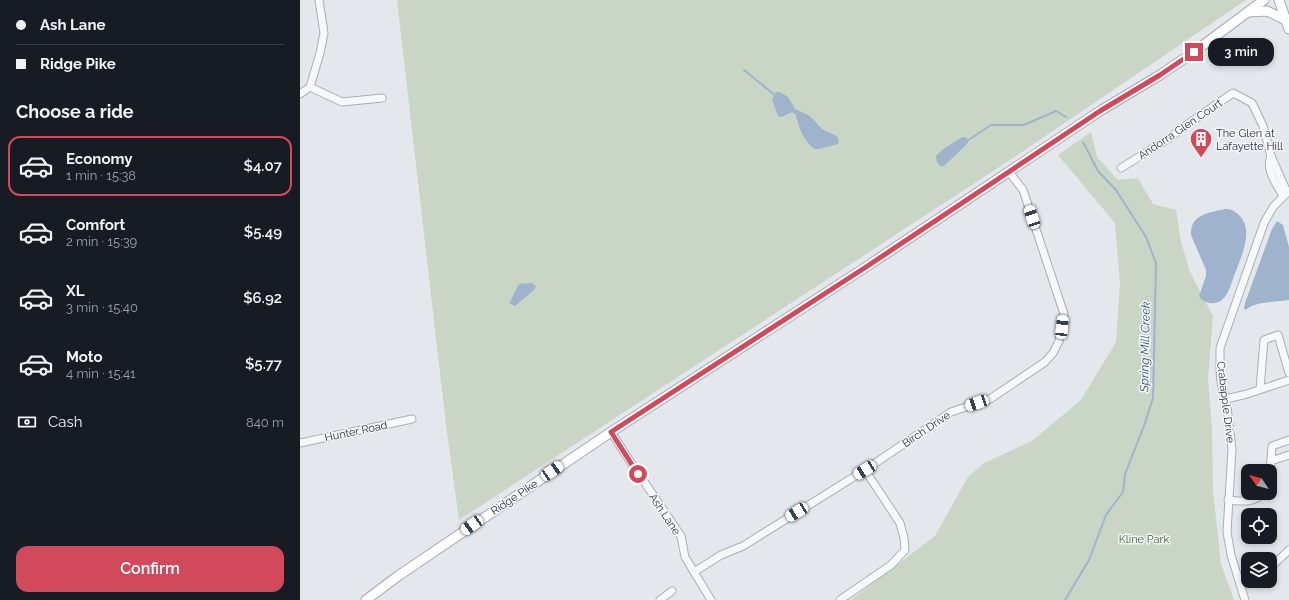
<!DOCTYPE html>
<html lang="en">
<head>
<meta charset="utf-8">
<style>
	:root { --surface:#171b24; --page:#20242c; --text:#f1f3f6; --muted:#9ea1a6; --line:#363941; --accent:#d1495b }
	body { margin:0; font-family:Raleway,sans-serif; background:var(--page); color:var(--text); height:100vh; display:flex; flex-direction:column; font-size:15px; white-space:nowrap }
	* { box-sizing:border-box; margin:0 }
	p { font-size:13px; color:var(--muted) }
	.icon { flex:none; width:22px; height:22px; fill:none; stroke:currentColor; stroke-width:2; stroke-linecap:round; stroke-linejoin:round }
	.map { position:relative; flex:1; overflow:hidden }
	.drawer { display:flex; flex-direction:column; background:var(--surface); width:300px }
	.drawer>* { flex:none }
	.guide { display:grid; align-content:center; height:88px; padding:0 16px; background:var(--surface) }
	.needle { width:26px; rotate:305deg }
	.controls { position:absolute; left:941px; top:464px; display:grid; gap:8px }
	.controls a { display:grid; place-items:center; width:36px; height:36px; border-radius:8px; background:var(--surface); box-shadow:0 2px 6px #0003; font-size:20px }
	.end { position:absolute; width:18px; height:18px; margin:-9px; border:5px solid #d1495b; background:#fff; box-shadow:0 0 0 2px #fff }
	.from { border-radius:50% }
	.bubble { position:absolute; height:28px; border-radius:12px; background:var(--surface); box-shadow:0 2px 6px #0003; font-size:13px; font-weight:600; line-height:28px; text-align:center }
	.car { position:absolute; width:12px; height:24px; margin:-12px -6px; border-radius:5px; box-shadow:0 0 3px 1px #0007; background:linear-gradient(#fff 24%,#345 0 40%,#fff 0 76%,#345 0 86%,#fff 0) }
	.guide b { display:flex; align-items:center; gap:14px; height:38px; font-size:15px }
	.guide b+b { border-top:1px solid var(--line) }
	.guide i { width:10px; height:10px; background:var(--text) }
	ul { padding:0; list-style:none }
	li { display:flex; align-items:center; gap:12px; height:60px; margin:0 8px 6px; padding:0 8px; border:2px solid transparent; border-radius:12px }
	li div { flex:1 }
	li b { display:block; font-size:15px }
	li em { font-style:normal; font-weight:600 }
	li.current { border-color:var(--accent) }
	li>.icon { width:36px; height:36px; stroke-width:1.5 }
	h2 { padding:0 16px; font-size:18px; line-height:48px }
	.pay { display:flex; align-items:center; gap:10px; height:44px; padding:0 16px; font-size:15px }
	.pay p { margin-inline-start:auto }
	.action { display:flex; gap:8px; margin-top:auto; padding:8px 16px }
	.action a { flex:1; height:46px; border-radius:12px; background:var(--accent); color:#fff; font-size:16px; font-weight:600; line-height:46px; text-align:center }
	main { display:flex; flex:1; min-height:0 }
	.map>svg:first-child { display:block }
	.green { fill:#c9d6c5 }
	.water { fill:#9fb4cc }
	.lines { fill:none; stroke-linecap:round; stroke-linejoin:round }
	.stream { stroke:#9fb4cc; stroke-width:2 }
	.minor-casing { stroke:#a9aeb7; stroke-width:9 }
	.major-casing { stroke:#a3abb8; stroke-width:11 }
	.minor { stroke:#f7f8fa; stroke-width:7 }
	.major { stroke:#fff; stroke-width:9 }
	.route { stroke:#d1495b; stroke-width:5 }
	.labels { text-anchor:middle; stroke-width:3; stroke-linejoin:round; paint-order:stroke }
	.street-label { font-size:11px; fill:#2b3445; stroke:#f4f6f9 }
	.poi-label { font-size:11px; fill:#2b3445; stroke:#f4f6f9; text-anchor:start }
	.park-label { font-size:11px; fill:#3f6138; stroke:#f4f6f9 }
	.water-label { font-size:12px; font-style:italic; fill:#34527a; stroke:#f4f6f9 }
</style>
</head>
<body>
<main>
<section class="drawer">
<div class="guide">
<b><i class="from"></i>Ash Lane</b>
<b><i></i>Ridge Pike</b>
</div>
<h2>Choose a ride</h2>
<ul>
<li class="current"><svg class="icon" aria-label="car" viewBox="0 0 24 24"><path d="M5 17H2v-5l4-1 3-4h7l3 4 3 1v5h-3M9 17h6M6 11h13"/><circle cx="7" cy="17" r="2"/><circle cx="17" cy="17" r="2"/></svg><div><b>Economy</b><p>1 min · 15:38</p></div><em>$4.07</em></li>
<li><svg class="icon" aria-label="car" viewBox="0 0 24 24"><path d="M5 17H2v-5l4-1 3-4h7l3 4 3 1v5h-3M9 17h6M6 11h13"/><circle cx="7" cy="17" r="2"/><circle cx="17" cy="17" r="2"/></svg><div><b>Comfort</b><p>2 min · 15:39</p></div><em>$5.49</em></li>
<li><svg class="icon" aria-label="car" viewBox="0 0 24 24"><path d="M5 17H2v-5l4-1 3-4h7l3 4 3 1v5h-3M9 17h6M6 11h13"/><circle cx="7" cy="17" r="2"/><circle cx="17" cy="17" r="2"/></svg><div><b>XL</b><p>3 min · 15:40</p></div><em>$6.92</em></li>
<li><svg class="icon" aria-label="car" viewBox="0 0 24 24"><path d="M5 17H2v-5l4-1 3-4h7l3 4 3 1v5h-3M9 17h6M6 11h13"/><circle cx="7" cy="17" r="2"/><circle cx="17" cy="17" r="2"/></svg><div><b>Moto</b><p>4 min · 15:41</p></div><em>$5.77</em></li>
</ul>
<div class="pay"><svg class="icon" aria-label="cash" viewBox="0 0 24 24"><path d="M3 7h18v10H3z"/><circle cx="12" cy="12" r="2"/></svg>Cash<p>840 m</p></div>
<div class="action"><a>Confirm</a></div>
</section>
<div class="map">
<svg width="989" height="600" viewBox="0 0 989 600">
	<rect width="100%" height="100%" fill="#e4e7ec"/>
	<!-- green -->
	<g class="green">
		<path d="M97 0H946L710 160 159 520 146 425Z"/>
		<path d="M791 132 797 157 818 180 838 178 853 204 876 210 881 242 890 272 913 316 908 378 912 429 913 491 921 564 934 600H551L635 536 668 477 684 463 732 441 781 400 816 342 820 283 815 223 758 155Z"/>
	</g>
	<!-- water -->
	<g class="water">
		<path d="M476 92H480L488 97 495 109 510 116 522 129 537 136 539 141 538 144 519 149H514C503 139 499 129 496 115L492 112 482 117 478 116 472 100Z"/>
		<path d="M662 137 667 138 668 143 644 166H640L637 162 636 156 642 150Z"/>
		<path d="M925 209C931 209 935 211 939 215 954 230 942 254 936 271 932 280 930 292 923 299 916 306 904 304 899 296L906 276V270L891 235C890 214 909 213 925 209Z"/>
		<path d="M977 221 983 225 989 247V300C976 302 956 301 945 310L944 308 945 303 972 229Z"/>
		<path d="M232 283 236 286 234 290 215 306 209 303C213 297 215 290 219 284Z"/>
	</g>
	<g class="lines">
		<!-- stream -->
		<g class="stream">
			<path d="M444 70 476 96"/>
			<path d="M667 141 691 125H724L756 111 766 117"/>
			<path d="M765 600 789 560 806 515 823 492 825 474 844 426 853 398 856 263 846 237 816 190 798 171 783 142"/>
		</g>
		<!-- minor casing -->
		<g class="minor-casing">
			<g id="minor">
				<path d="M10 87 42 102 82 98"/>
				<path d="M0 94 10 87 20 53 24 33 19 0"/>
				<path d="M971 156C965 170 976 183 983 196"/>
				<path d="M821 168 868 139 882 128 933 93 952 103 963 126 971 156 987 192"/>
				<path d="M960 389 964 340 978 335 989 373"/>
				<path d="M926 399 947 394 989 380"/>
				<path d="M311 432 330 461 381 536 385 557 411 600"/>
				<path d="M0 443 112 419"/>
				<path d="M971 461 989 455"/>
				<path d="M970 474 972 446 989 440"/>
				<path d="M928 500C941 501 953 504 963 493"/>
				<path d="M970 568 989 550"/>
				<path d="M394 572 421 555 443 546 565 470 651 412 690 399 745 362 753 353 759 341 762 327 764 314 723 190 709 172"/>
				<path d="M940 581 948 579"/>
				<path d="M360 600 372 591"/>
				<path d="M540 600 591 565 605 550 604 538 600 523 565 470"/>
				<path d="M945 600 931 555 927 532 932 449 926 399 921 383 920 369V348L964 223 973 207 989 191"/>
			</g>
		</g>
		<!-- major casing -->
		<g class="major-casing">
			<g id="major">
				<path d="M979 0 989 29"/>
				<path d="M948 12 967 11 986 20"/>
				<path d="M66 600 98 576 311 432 566 267 800 111 860 75 894 52 964 0"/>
			</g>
		</g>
		<!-- minor -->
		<use href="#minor" class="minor"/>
		<!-- major -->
		<use href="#major" class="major"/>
	</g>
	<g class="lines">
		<!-- route -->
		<path class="route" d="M338 474 311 432 566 267 800 111 860 75 894 52"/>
	</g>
	<!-- icons -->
	<defs>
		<g id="building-pin" transform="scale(1.15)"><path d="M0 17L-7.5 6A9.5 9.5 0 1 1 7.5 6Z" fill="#d1495b" stroke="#f4f6f9"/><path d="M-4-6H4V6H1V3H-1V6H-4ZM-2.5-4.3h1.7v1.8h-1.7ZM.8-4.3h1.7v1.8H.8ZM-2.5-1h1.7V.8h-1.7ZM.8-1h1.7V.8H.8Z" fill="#fff"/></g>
	</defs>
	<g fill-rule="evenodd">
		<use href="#building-pin" x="901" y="139"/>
	</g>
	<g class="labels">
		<!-- street labels -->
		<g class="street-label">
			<text transform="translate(880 129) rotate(-34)" y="4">Andorra Glen Court</text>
			<text transform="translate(926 402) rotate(83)" y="4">Crabapple Drive</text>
			<text transform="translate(626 429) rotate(-34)" y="4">Birch Drive</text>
			<text transform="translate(56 431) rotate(-12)" y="4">Hunter Road</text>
			<text transform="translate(214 497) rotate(-34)" y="4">Ridge Pike</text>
			<text transform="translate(365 514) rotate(56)" y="4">Ash Lane</text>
		</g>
		<!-- poi labels -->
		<g class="poi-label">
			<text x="916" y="137">The Glen at<tspan x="916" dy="13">Lafayette Hill</tspan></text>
		</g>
		<!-- park labels -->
		<g class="park-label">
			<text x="844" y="543">Kline Park</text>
		</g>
		<!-- water labels -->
		<g class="water-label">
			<text transform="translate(845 347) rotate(-89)" y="4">Spring Mill Creek</text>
		</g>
	</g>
</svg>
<div class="controls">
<a><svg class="needle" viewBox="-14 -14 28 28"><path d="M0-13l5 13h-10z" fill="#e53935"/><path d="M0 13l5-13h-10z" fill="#9ea1a6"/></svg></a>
<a><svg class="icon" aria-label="locate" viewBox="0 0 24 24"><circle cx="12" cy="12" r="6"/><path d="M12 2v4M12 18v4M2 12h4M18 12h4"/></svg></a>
<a><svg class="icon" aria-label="layers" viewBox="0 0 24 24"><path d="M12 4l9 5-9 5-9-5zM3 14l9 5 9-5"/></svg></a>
</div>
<i class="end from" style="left:338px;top:474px"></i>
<i class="end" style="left:894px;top:52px"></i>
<div class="bubble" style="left:908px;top:38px;width:66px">3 min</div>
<i class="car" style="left:732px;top:217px;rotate:342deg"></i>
<i class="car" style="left:762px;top:327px;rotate:6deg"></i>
<i class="car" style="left:677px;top:403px;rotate:251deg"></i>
<i class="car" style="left:565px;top:470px;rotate:238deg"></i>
<i class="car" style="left:252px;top:471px;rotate:56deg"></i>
<i class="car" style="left:497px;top:512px;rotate:238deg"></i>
<i class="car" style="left:172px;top:525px;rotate:235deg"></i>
</div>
</main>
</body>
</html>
